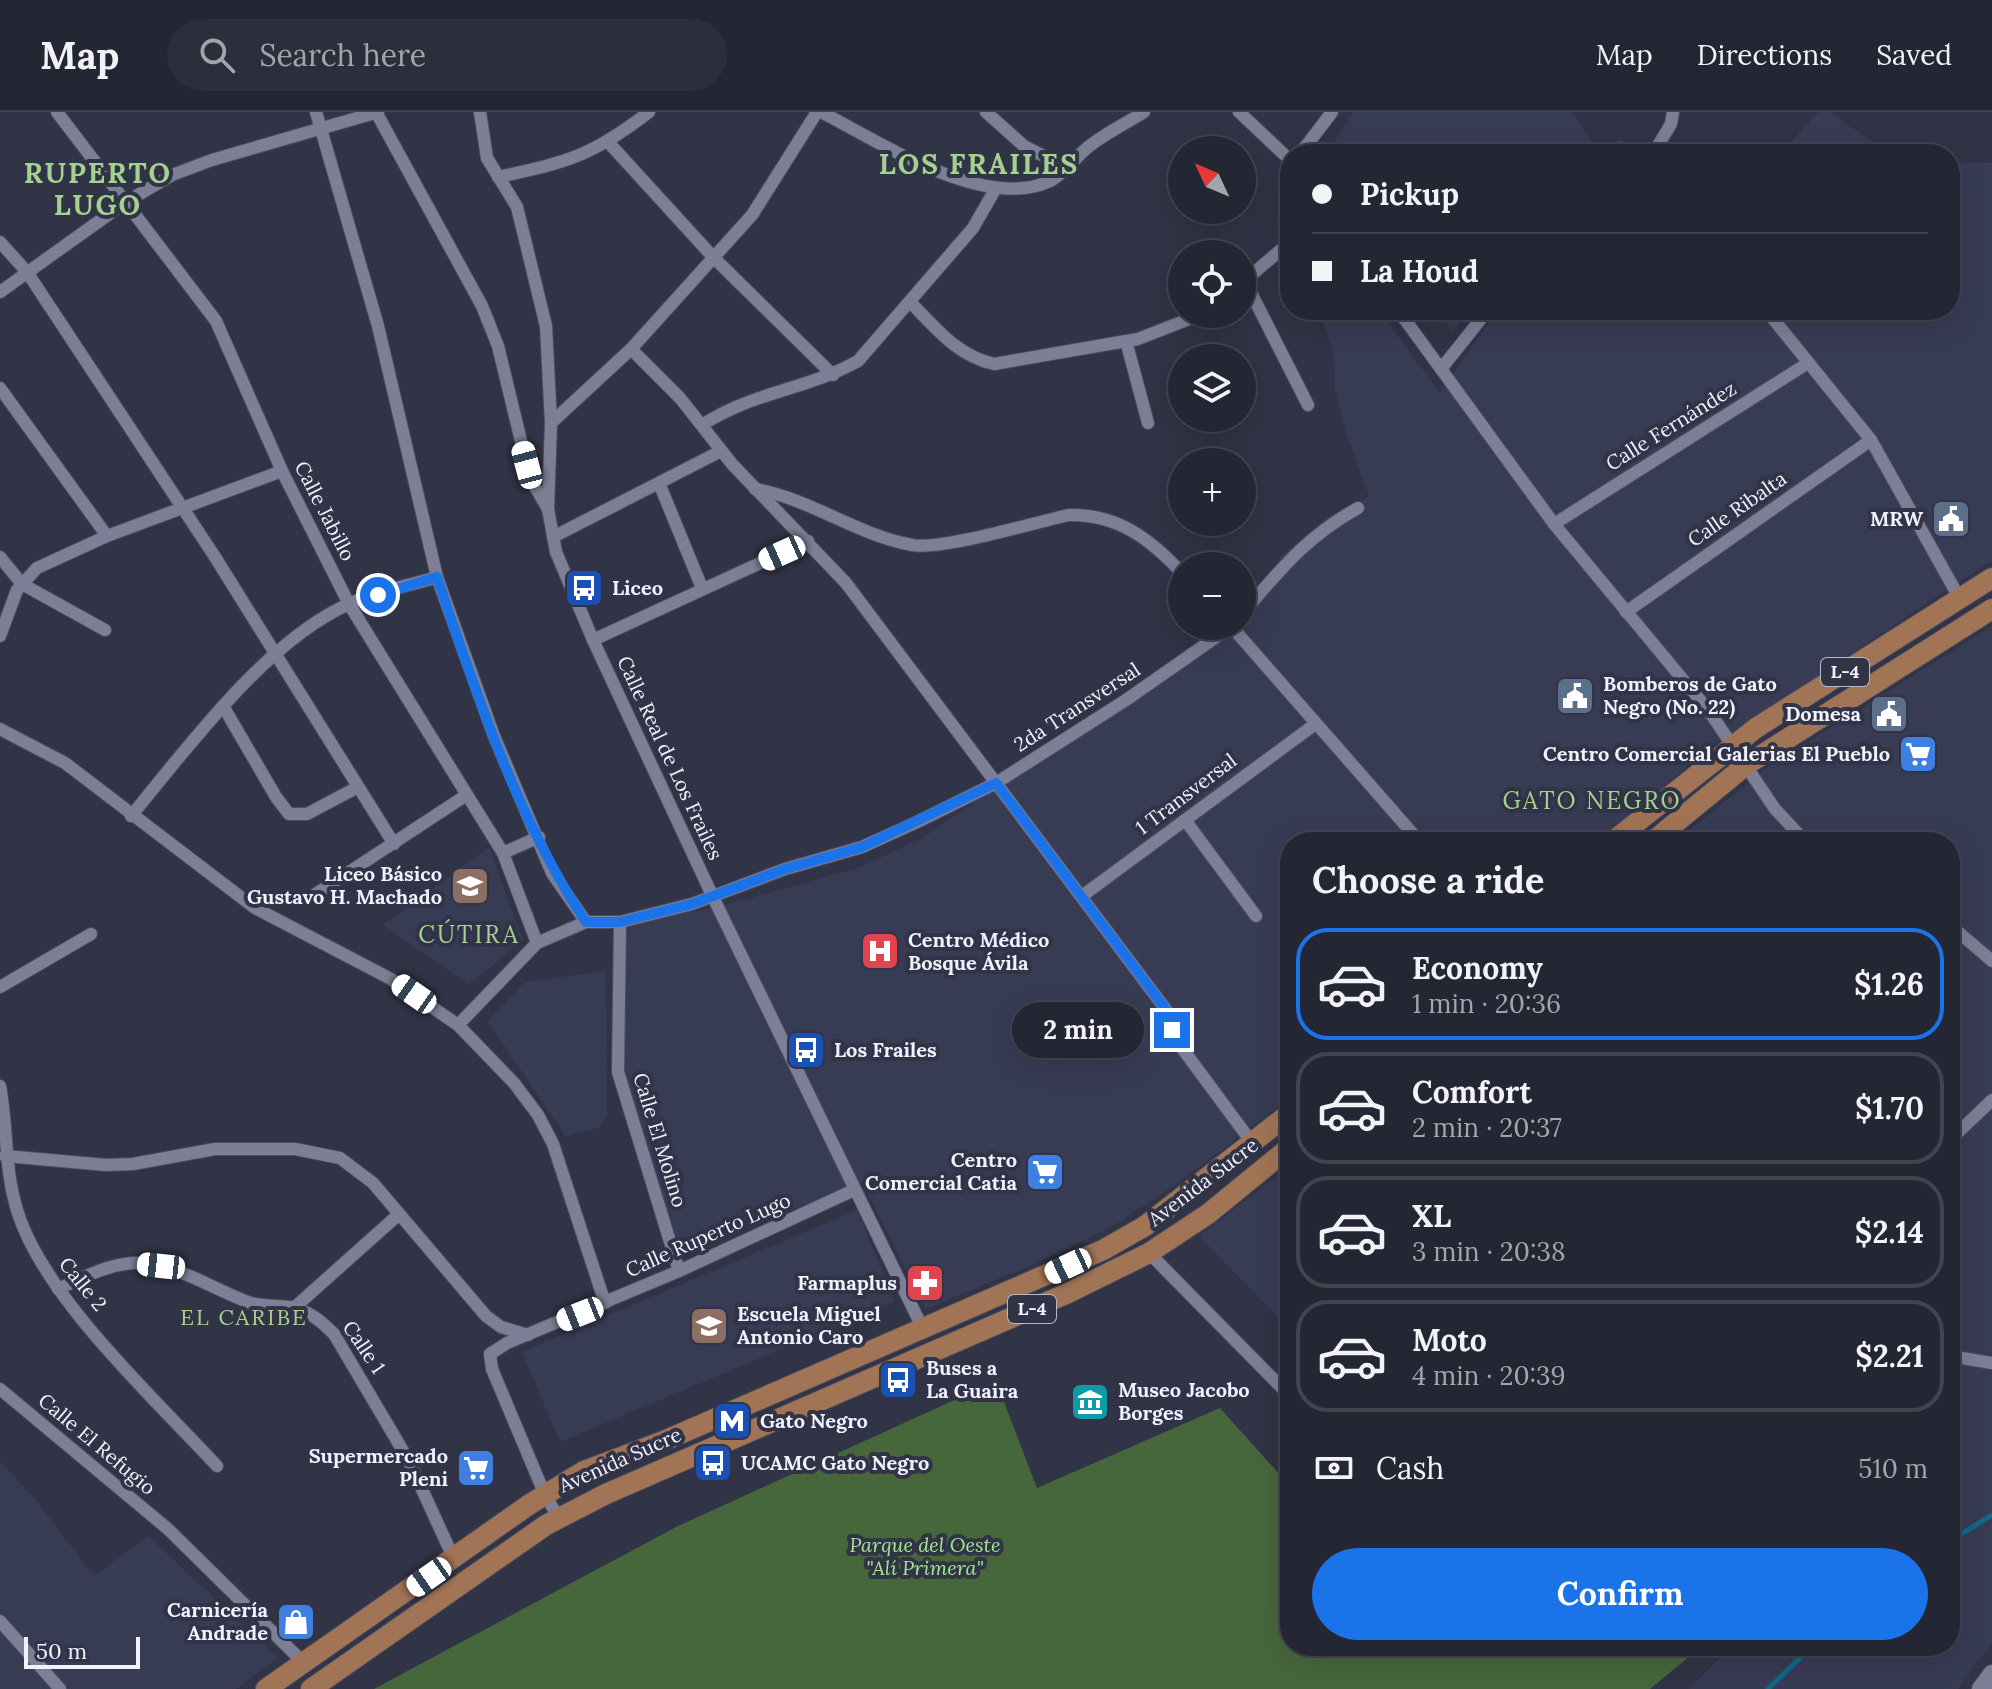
<!DOCTYPE html>
<html lang="en">
<head>
<meta charset="utf-8">
<style>
	:root { --surface:#252634; --page:#2d2e3c; --text:#f1f3f6; --muted:#a3a5ac; --line:#42434f; --accent:#1a73e8 }
	body { margin:0; font-family:Lora,serif; background:var(--page); color:var(--text); height:100vh; display:flex; flex-direction:column; font-size:30px; white-space:nowrap }
	* { box-sizing:border-box; margin:0 }
	p { font-size:26px; color:var(--muted) }
	.icon { flex:none; width:44px; height:44px; fill:none; stroke:currentColor; stroke-width:2; stroke-linecap:round; stroke-linejoin:round }
	.map { position:relative; flex:1; overflow:hidden }
	.sheet { position:absolute; left:1280px; top:720px; width:680px; height:824px; display:flex; flex-direction:column; background:var(--surface); border-radius:32px; box-shadow:0 8px 32px #0002,0 0 0 2px var(--line) }
	.sheet>* { flex:none }
	.guide { position:absolute; left:1280px; top:32px; width:680px; height:176px; border-radius:32px; box-shadow:0 8px 32px #0002,0 0 0 2px var(--line); display:grid; align-content:center; height:176px; padding:0 32px; background:var(--surface) }
	.needle { width:52px; rotate:314deg }
	.controls { position:absolute; left:1168px; top:24px; display:grid; gap:16px }
	.controls a { display:grid; place-items:center; width:88px; height:88px; border-radius:50%; background:var(--surface); box-shadow:0 8px 32px #0002,0 0 0 2px var(--line); font-size:40px }
	.scale { position:absolute; left:24px; bottom:20px; width:116px; box-sizing:border-box; padding-left:8px; border:4px solid #f0f2ff; border-top:0; font-size:22px; line-height:28px; white-space:nowrap; color:#f0f2ff; -webkit-text-stroke:6px #313346; paint-order:stroke }
	.end { position:absolute; width:36px; height:36px; margin:-18px; border:10px solid #1a73e8; background:#fff; box-shadow:0 0 0 4px #fff }
	.from { border-radius:50% }
	.bubble { position:absolute; height:56px; border-radius:28px; background:var(--surface); box-shadow:0 8px 32px #0002,0 0 0 2px var(--line); font-size:26px; font-weight:700; line-height:56px; text-align:center }
	.car { position:absolute; width:24px; height:48px; margin:-24px -12px; border-radius:10px; box-shadow:0 0 6px 2px #0007; background:linear-gradient(#fff 24%,#345 0 40%,#fff 0 76%,#345 0 86%,#fff 0) }
	.guide b { display:flex; align-items:center; gap:28px; height:76px; font-size:30px }
	.guide b+b { border-top:2px solid var(--line) }
	.guide i { width:20px; height:20px; background:var(--text) }
	ul { padding:0; list-style:none }
	li { display:flex; align-items:center; gap:24px; height:112px; margin:0 16px 12px; padding:0 16px; border:4px solid var(--line); border-radius:32px }
	li div { flex:1 }
	li b { display:block; font-size:30px }
	li em { font-style:normal; font-weight:700 }
	li.selected { border-color:var(--accent) }
	li>.icon { width:72px; height:72px; stroke-width:1.5 }
	h2 { padding:0 32px; font-size:36px; line-height:96px }
	.pay { display:flex; align-items:center; gap:20px; height:88px; padding:0 32px; font-size:30px }
	.pay p { margin-inline-start:auto }
	.cta { display:flex; gap:16px; margin-top:auto; padding:16px 32px }
	.cta a { flex:1; height:92px; border-radius:48px; background:var(--accent); color:#fff; font-size:32px; font-weight:700; line-height:92px; text-align:center }
	header { display:flex; align-items:center; gap:48px; box-sizing:border-box; height:112px; padding:0 40px; background:var(--surface); border-bottom:2px solid var(--line) }
	header strong { font-size:38px }
	nav { display:flex; gap:44px; margin-inline-start:auto; font-size:28px }
	.search { width:560px; height:72px; background:var(--page); display:flex; align-items:center; gap:20px; box-sizing:border-box; padding:0 28px; border-radius:44px; color:var(--muted); font-size:30px }
	.map>svg:first-child { display:block }
	.built { fill:#383b54 }
	.green { fill:#46673c }
	.lines { fill:none; stroke-linecap:round; stroke-linejoin:round }
	.stream { stroke:#116887; stroke-width:5 }
	.street-casing { stroke:#4d4f5f; stroke-width:14 }
	.secondary-casing { stroke:#4d4f5f; stroke-width:20 }
	.primary-casing { stroke:#4d4f5f; stroke-width:22 }
	.street { stroke:#7c7f95; stroke-width:12 }
	.secondary { stroke:#7c7f95; stroke-width:18 }
	.primary { stroke:#a17455; stroke-width:20 }
	.route { stroke:#1a73e8; stroke-width:10 }
	.labels { text-anchor:middle; stroke-width:8; stroke-linejoin:round; paint-order:stroke }
	.shield { fill:#313346; stroke:#b7b9c8; stroke-width:2 }
	.shield-label { font-size:18px; font-weight:bold; fill:#f0f2ff }
	.street-label { font-size:20px; fill:#f0f2ff; stroke:#313346 }
	.poi-label { font-size:20px; font-weight:bold; fill:#f0f2ff; stroke:#313346; text-anchor:start }
	.park-label { font-size:20px; font-style:italic; fill:#a1e78b; stroke:#313346 }
	.neighbourhood-label { font-size:22px; letter-spacing:2px; fill:#a5d190; stroke:#313346 }
	.quarter-label { font-size:24px; letter-spacing:2px; fill:#a5d190; stroke:#313346 }
	.district-label { font-size:28px; font-weight:bold; letter-spacing:2px; fill:#a5d190; stroke:#313346 }
</style>
</head>
<body>
<header>
<strong>Map</strong>
<div class="search"><svg class="icon" aria-label="search" viewBox="0 0 24 24"><circle cx="10" cy="10" r="6"/><path d="M15 15l6 6"/></svg>Search here</div>
<nav><a>Map</a><a>Directions</a><a>Saved</a></nav>
</header>
<div class="map">
<svg width="1992" height="1577" viewBox="0 0 1992 1577">
	<rect width="100%" height="100%" fill="#313346"/>
	<!-- built -->
	<g class="built">
		<path d="M1354 0H1573L1596 38 1593 42H1326Z"/>
		<path d="M1819 0H1829L1884 37 1903 42H1779Z"/>
		<path d="M1950 51H1992V448L1706 638 1600 730H1290V986L1178 1071 1110 1116 1039 1150 925 1197 862 1070 682 1141 633 1010 621 955 615 813 715 796 858 756 921 727 1232 514H1242V499L1283 442 1329 404 1369 384 1346 321 1335 277 1334 242 1320 198H1379L1440 281 1497 198H1950Z"/>
		<path d="M1435 198H1470L1453 219Z"/>
		<path d="M1992 514V1530L1958 1577H1688L1732 1534H1950V730H1675L1765 657Z"/>
		<path d="M489 735 523 828 469 873 383 813Z"/>
		<path d="M606 859 607 1004 598 1016 566 1025 488 909 525 870Z"/>
		<path d="M1290 1054V1218L1199 1124Z"/>
		<path d="M857 1098 895 1189 560 1330 522 1240Z"/>
		<path d="M0 1349 36 1388 94 1464 148 1424 279 1546 236 1577H0Z"/>
	</g>
	<!-- green -->
	<path class="green" d="M996 1269 1037 1376 1220 1296 1290 1374V1534H1702L1650 1577H374L676 1415Z"/>
	<g class="lines">
		<!-- stream -->
		<g class="stream">
			<path d="M1950 1429 1992 1403"/>
			<path d="M1768 1577 1812 1534"/>
		</g>
		<!-- street casing -->
		<g class="street-casing">
			<g id="street">
				<path d="M57 0 216 209 282 359 349 492 503 741 537 831"/>
				<path d="M316 0 378 214 437 465 494 624 552 761 586 810H620L692 792 785 757 862 735 917 710 996 671 1126 588 1232 514"/>
				<path d="M376 0 482 194 498 234 530 366 548 397"/>
				<path d="M480 0 487 46 517 95 546 214 551 311 548 397 556 440 593 528 712 783 923 1217"/>
				<path d="M821 0C878 29 985 100 1050 69 1064 62 1075 46 1087 36 1104 22 1125 12 1144 0"/>
				<path d="M986 0 1024 34 1067 56"/>
				<path d="M1239 0 1290 48"/>
				<path d="M609 31 714 146 833 263"/>
				<path d="M1300 42 1332 0"/>
				<path d="M1616 42 1621 36 1642 42"/>
				<path d="M1653 42 1671 12 1673 0"/>
				<path d="M498 65C568 50 592 44 649 0"/>
				<path d="M0 130 27 160 215 445 394 732"/>
				<path d="M1245 169 1308 293"/>
				<path d="M1242 171 1290 130"/>
				<path d="M0 180 126 90 172 63 212 48 378 0"/>
				<path d="M910 190C936 216 957 244 994 252L1138 227 1202 202"/>
				<path d="M1398 198 1554 412 1709 599 1775 697 1806 730"/>
				<path d="M1766 198 1871 328 1960 487"/>
				<path d="M1126 229 1148 311"/>
				<path d="M631 237 680 286 732 352 846 471 1170 903 1173 924 1253 1032"/>
				<path d="M1441 257 1488 198"/>
				<path d="M0 276 107 424"/>
				<path d="M551 311 631 237 752 103 817 0"/>
				<path d="M702 313C755 279 806 278 858 249L973 116 996 76"/>
				<path d="M659 371 702 476"/>
				<path d="M755 377C811 387 857 423 912 433 940 439 1036 410 1069 403 1118 402 1150 427 1182 461"/>
				<path d="M1554 412 1808 251"/>
				<path d="M553 425 721 339"/>
				<path d="M0 445 22 472 105 518"/>
				<path d="M1626 500 1871 328"/>
				<path d="M1242 502C1280 458 1306 425 1358 396"/>
				<path d="M1231 514 1420 730"/>
				<path d="M0 524 17 478 37 456 107 424 282 359"/>
				<path d="M593 528 808 429"/>
				<path d="M223 594 276 685 289 702H307L356 676"/>
				<path d="M0 617 65 651 255 796 391 867 458 913 514 971 538 1003 553 1032 605 1191"/>
				<path d="M131 704C188 635 267 528 349 492 376 479 409 474 437 465"/>
				<path d="M1185 708 1256 804"/>
				<path d="M503 741 539 725"/>
				<path d="M1082 784 1314 613"/>
				<path d="M305 789 465 684"/>
				<path d="M620 810 618 960 679 1159"/>
				<path d="M1950 813 1992 849"/>
				<path d="M0 875 91 822"/>
				<path d="M458 913 537 831 586 810"/>
				<path d="M0 974C8 1016 4 1059 18 1101 45 1186 155 1287 217 1354"/>
				<path d="M1950 1028 1992 988"/>
				<path d="M5 1044 106 1053 133 1052 215 1037H295L340 1046 373 1071 486 1204 501 1215 528 1223"/>
				<path d="M1275 1047 1290 1062"/>
				<path d="M1149 1141 1290 1284"/>
				<path d="M58 1177C82 1166 108 1152 134 1151 176 1150 213 1178 251 1191 267 1196 286 1192 299 1197 314 1203 323 1211 334 1222L409 1349 454 1447"/>
				<path d="M295 1195 398 1103"/>
				<path d="M1950 1244 1992 1251"/>
				<path d="M0 1277 168 1417 304 1551"/>
				<path d="M559 1406 545 1383 492 1257 490 1242 507 1231 679 1159 854 1078"/>
				<path d="M0 1509 60 1577"/>
			</g>
		</g>
		<!-- secondary casing -->
		<g class="secondary-casing">
			<path id="secondary" d="M1981 1577 1992 1562"/>
		</g>
		<!-- primary casing -->
		<g class="primary-casing">
			<g id="primary">
				<path d="M1612 730 1756 616 1992 466"/>
				<path d="M1652 730 1746 653 1992 497"/>
				<path d="M266 1577 530 1392 584 1359 666 1328 1103 1138 1145 1114 1290 1001"/>
				<path d="M311 1577 546 1413 606 1382 1068 1181 1149 1141 1208 1102 1290 1035"/>
			</g>
		</g>
		<!-- street -->
		<use href="#street" class="street"/>
		<!-- secondary -->
		<use href="#secondary" class="secondary"/>
		<!-- primary -->
		<use href="#primary" class="primary"/>
	</g>
	<g class="lines">
		<!-- route -->
		<path class="route" d="M378 483 437 465C476 581 518 709 586 810H620L692 792 785 757 862 735 996 671 1170 903 1172 918"/>
	</g>
	<!-- icons -->
	<defs>
		<g id="civic-square" transform="scale(2)"><rect x="-9" y="-9" width="18" height="18" rx="4" fill="#5c6f8a" stroke="#313346"/><path d="M-.6-6.5H3V-4.5H.6V-3L4-1V1h2V6H-6V1h2V-1L-.6-3ZM-1.2 2.5V6h2.4V2.5Z" fill="#fff"/></g>
		<g id="bus-square" transform="scale(2)"><rect x="-9" y="-9" width="18" height="18" rx="4" fill="#1a4fb4" stroke="#313346"/><path d="M-5-6H5V4H4V6H2V4H-2V6H-4V4H-5ZM-3.5-4V0h7V-4ZM-3.5 1.2v1.5H-2V1.2ZM2 1.2v1.5H3.5V1.2Z" fill="#fff"/></g>
		<g id="supermarket-square" transform="scale(2)"><rect x="-9" y="-9" width="18" height="18" rx="4" fill="#3f7fe0" stroke="#313346"/><path d="M-6-5.5h2.5l.6 2H6L4.5 2H-2.5L-4.4-4H-6ZM-1.5 3.2a1.3 1.3 0 1 0 .1 0ZM3 3.2a1.3 1.3 0 1 0 .1 0Z" fill="#fff"/></g>
		<g id="school-square" transform="scale(2)"><rect x="-9" y="-9" width="18" height="18" rx="4" fill="#8d6e63" stroke="#313346"/><path d="M0-5L7-2L0 1L-7-2ZM-4 1L0 2.5L4 1V4Q0 6-4 4Z" fill="#fff"/></g>
		<g id="hospital-square" transform="scale(2)"><rect x="-9" y="-9" width="18" height="18" rx="4" fill="#e0444e" stroke="#313346"/><path d="M-5-5h3v3.5h4V-5h3V5h-3V1.5h-4V5h-3Z" fill="#fff"/></g>
		<g id="pharmacy-square" transform="scale(2)"><rect x="-9" y="-9" width="18" height="18" rx="4" fill="#e0444e" stroke="#313346"/><path d="M-2-6h4v4h4v4h-4v4h-4v-4h-4v-4h4Z" fill="#fff"/></g>
		<g id="museum-square" transform="scale(2)"><rect x="-9" y="-9" width="18" height="18" rx="4" fill="#0f9aa8" stroke="#313346"/><path d="M0-6L6-3V-2H-6V-3ZM-5-1h2V3h-2ZM-1-1h2V3h-2ZM3-1h2V3H3ZM-6 4H6V6H-6Z" fill="#fff"/></g>
		<g id="metro-square" transform="scale(2)"><rect x="-9" y="-9" width="18" height="18" rx="4" fill="#1a4fb4" stroke="#313346"/><path d="M-5.5 5V-5H-3L0 0L3-5H5.5V5H3V-.5L0 4L-3-.5V5Z" fill="#fff"/></g>
		<g id="shop-square" transform="scale(2)"><rect x="-9" y="-9" width="18" height="18" rx="4" fill="#3f7fe0" stroke="#313346"/><path d="M-5-2.5h2.3a2.7 3.5 0 0 1 5.4 0H5L5.5 6h-11ZM-1.5-2.5h3a1.5 2.3 0 0 0-3 0Z" fill="#fff"/></g>
	</defs>
	<g fill-rule="evenodd">
		<use href="#civic-square" x="1951" y="407"/>
		<use href="#bus-square" x="584" y="476"/>
		<use href="#civic-square" x="1575" y="584"/>
		<use href="#civic-square" x="1889" y="602"/>
		<use href="#supermarket-square" x="1918" y="642"/>
		<use href="#school-square" x="470" y="774"/>
		<use href="#hospital-square" x="880" y="839"/>
		<use href="#bus-square" x="806" y="938"/>
		<use href="#supermarket-square" x="1045" y="1060"/>
		<use href="#pharmacy-square" x="925" y="1171"/>
		<use href="#school-square" x="709" y="1214"/>
		<use href="#bus-square" x="898" y="1268"/>
		<use href="#museum-square" x="1090" y="1290"/>
		<use href="#metro-square" x="732" y="1309"/>
		<use href="#bus-square" x="713" y="1351"/>
		<use href="#supermarket-square" x="476" y="1356"/>
		<use href="#shop-square" x="296" y="1510"/>
	</g>
	<g class="labels">
		<!-- shield labels -->
		<g class="shield">
			<rect x="1821" y="546" width="48" height="28" rx="6"/>
			<rect x="1008" y="1183" width="48" height="28" rx="6"/>
		</g>
		<g class="shield-label">
			<text x="1845" y="566">L-4</text>
			<text x="1032" y="1203">L-4</text>
		</g>
		<!-- street labels -->
		<g class="street-label">
			<text transform="translate(1671 314) rotate(-32)" y="7">Calle Fernández</text>
			<text transform="translate(1737 397) rotate(-35)" y="7">Calle Ribalta</text>
			<text transform="translate(325 399) rotate(63)" y="7">Calle Jabillo</text>
			<text transform="translate(1077 595) rotate(-33)" y="7">2da Transversal</text>
			<text transform="translate(670 646) rotate(65)" y="7">Calle Real de Los Frailes</text>
			<text transform="translate(1186 682) rotate(-37)" y="7">1 Transversal</text>
			<text transform="translate(660 1028) rotate(73)" y="7">Calle El Molino</text>
			<text transform="translate(1203 1070) rotate(-37)" y="7">Avenida Sucre</text>
			<text transform="translate(708 1123) rotate(-24)" y="7">Calle Ruperto Lugo</text>
			<text transform="translate(83 1172) rotate(51)" y="7">Calle 2</text>
			<text transform="translate(364 1235) rotate(56)" y="7">Calle 1</text>
			<text transform="translate(97 1332) rotate(40)" y="7">Calle El Refugio</text>
			<text transform="translate(620 1348) rotate(-24)" y="7">Avenida Sucre</text>
		</g>
		<!-- poi labels -->
		<g class="poi-label">
			<text x="1923" y="414" text-anchor="end">MRW</text>
			<text x="612" y="483">Liceo</text>
			<text x="1603" y="579">Bomberos de Gato<tspan x="1603" dy="23">Negro (No. 22)</tspan></text>
			<text x="1861" y="609" text-anchor="end">Domesa</text>
			<text x="1890" y="649" text-anchor="end">Centro Comercial Galerias El Pueblo</text>
			<text x="442" y="769" text-anchor="end">Liceo Básico<tspan x="442" dy="23">Gustavo H. Machado</tspan></text>
			<text x="908" y="835">Centro Médico<tspan x="908" dy="23">Bosque Ávila</tspan></text>
			<text x="834" y="945">Los Frailes</text>
			<text x="1017" y="1055" text-anchor="end">Centro<tspan x="1017" dy="23">Comercial Catia</tspan></text>
			<text x="897" y="1178" text-anchor="end">Farmaplus</text>
			<text x="737" y="1209">Escuela Miguel<tspan x="737" dy="23">Antonio Caro</tspan></text>
			<text x="926" y="1263">Buses a<tspan x="926" dy="23">La Guaira</tspan></text>
			<text x="1118" y="1285">Museo Jacobo<tspan x="1118" dy="23">Borges</tspan></text>
			<text x="760" y="1316">Gato Negro</text>
			<text x="448" y="1351" text-anchor="end">Supermercado<tspan x="448" dy="23">Pleni</tspan></text>
			<text x="741" y="1358">UCAMC Gato Negro</text>
			<text x="268" y="1505" text-anchor="end">Carnicería<tspan x="268" dy="23">Andrade</tspan></text>
		</g>
		<!-- park labels -->
		<g class="park-label">
			<text x="925" y="1440">Parque del Oeste<tspan x="925" dy="23">"Alí Primera"</tspan></text>
		</g>
		<!-- neighbourhood labels -->
		<g class="neighbourhood-label">
			<text x="244" y="1213">EL CARIBE</text>
		</g>
		<!-- quarter labels -->
		<g class="quarter-label">
			<text x="1592" y="697">GATO NEGRO</text>
			<text x="469" y="831">CÚTIRA</text>
		</g>
		<!-- district labels -->
		<g class="district-label">
			<text x="979" y="62">LOS FRAILES</text>
			<text x="98" y="71">RUPERTO<tspan x="98" dy="32">LUGO</tspan></text>
		</g>
	</g>
</svg>
<div class="controls">
<a><svg class="needle" viewBox="-14 -14 28 28"><path d="M0-13l5 13h-10z" fill="#e53935"/><path d="M0 13l5-13h-10z" fill="#a3a5ac"/></svg></a>
<a><svg class="icon" aria-label="locate" viewBox="0 0 24 24"><circle cx="12" cy="12" r="6"/><path d="M12 2v4M12 18v4M2 12h4M18 12h4"/></svg></a>
<a><svg class="icon" aria-label="layers" viewBox="0 0 24 24"><path d="M12 4l9 5-9 5-9-5zM3 14l9 5 9-5"/></svg></a>
<a>+</a>
<a>−</a>
</div>
<div class="scale">50 m</div>
<i class="end from" style="left:378px;top:483px"></i>
<i class="end" style="left:1172px;top:918px"></i>
<div class="bubble" style="left:1012px;top:890px;width:132px">2 min</div>
<i class="car" style="left:527px;top:353px;rotate:345deg"></i>
<i class="car" style="left:782px;top:441px;rotate:246deg"></i>
<i class="car" style="left:414px;top:882px;rotate:305deg"></i>
<i class="car" style="left:161px;top:1154px;rotate:276deg"></i>
<i class="car" style="left:1068px;top:1154px;rotate:245deg"></i>
<i class="car" style="left:580px;top:1202px;rotate:248deg"></i>
<i class="car" style="left:429px;top:1465px;rotate:235deg"></i>
<div class="guide">
<b><i class="from"></i>Pickup</b>
<b><i></i>La Houd</b>
</div>
<section class="sheet">
<h2>Choose a ride</h2>
<ul>
<li class="selected"><svg class="icon" aria-label="car" viewBox="0 0 24 24"><path d="M5 17H2v-5l4-1 3-4h7l3 4 3 1v5h-3M9 17h6M6 11h13"/><circle cx="7" cy="17" r="2"/><circle cx="17" cy="17" r="2"/></svg><div><b>Economy</b><p>1 min · 20:36</p></div><em>$1.26</em></li>
<li><svg class="icon" aria-label="car" viewBox="0 0 24 24"><path d="M5 17H2v-5l4-1 3-4h7l3 4 3 1v5h-3M9 17h6M6 11h13"/><circle cx="7" cy="17" r="2"/><circle cx="17" cy="17" r="2"/></svg><div><b>Comfort</b><p>2 min · 20:37</p></div><em>$1.70</em></li>
<li><svg class="icon" aria-label="car" viewBox="0 0 24 24"><path d="M5 17H2v-5l4-1 3-4h7l3 4 3 1v5h-3M9 17h6M6 11h13"/><circle cx="7" cy="17" r="2"/><circle cx="17" cy="17" r="2"/></svg><div><b>XL</b><p>3 min · 20:38</p></div><em>$2.14</em></li>
<li><svg class="icon" aria-label="car" viewBox="0 0 24 24"><path d="M5 17H2v-5l4-1 3-4h7l3 4 3 1v5h-3M9 17h6M6 11h13"/><circle cx="7" cy="17" r="2"/><circle cx="17" cy="17" r="2"/></svg><div><b>Moto</b><p>4 min · 20:39</p></div><em>$2.21</em></li>
</ul>
<div class="pay"><svg class="icon" aria-label="cash" viewBox="0 0 24 24"><path d="M3 7h18v10H3z"/><circle cx="12" cy="12" r="2"/></svg>Cash<p>510 m</p></div>
<div class="cta"><a>Confirm</a></div>
</section>
</div>
</body>
</html>
